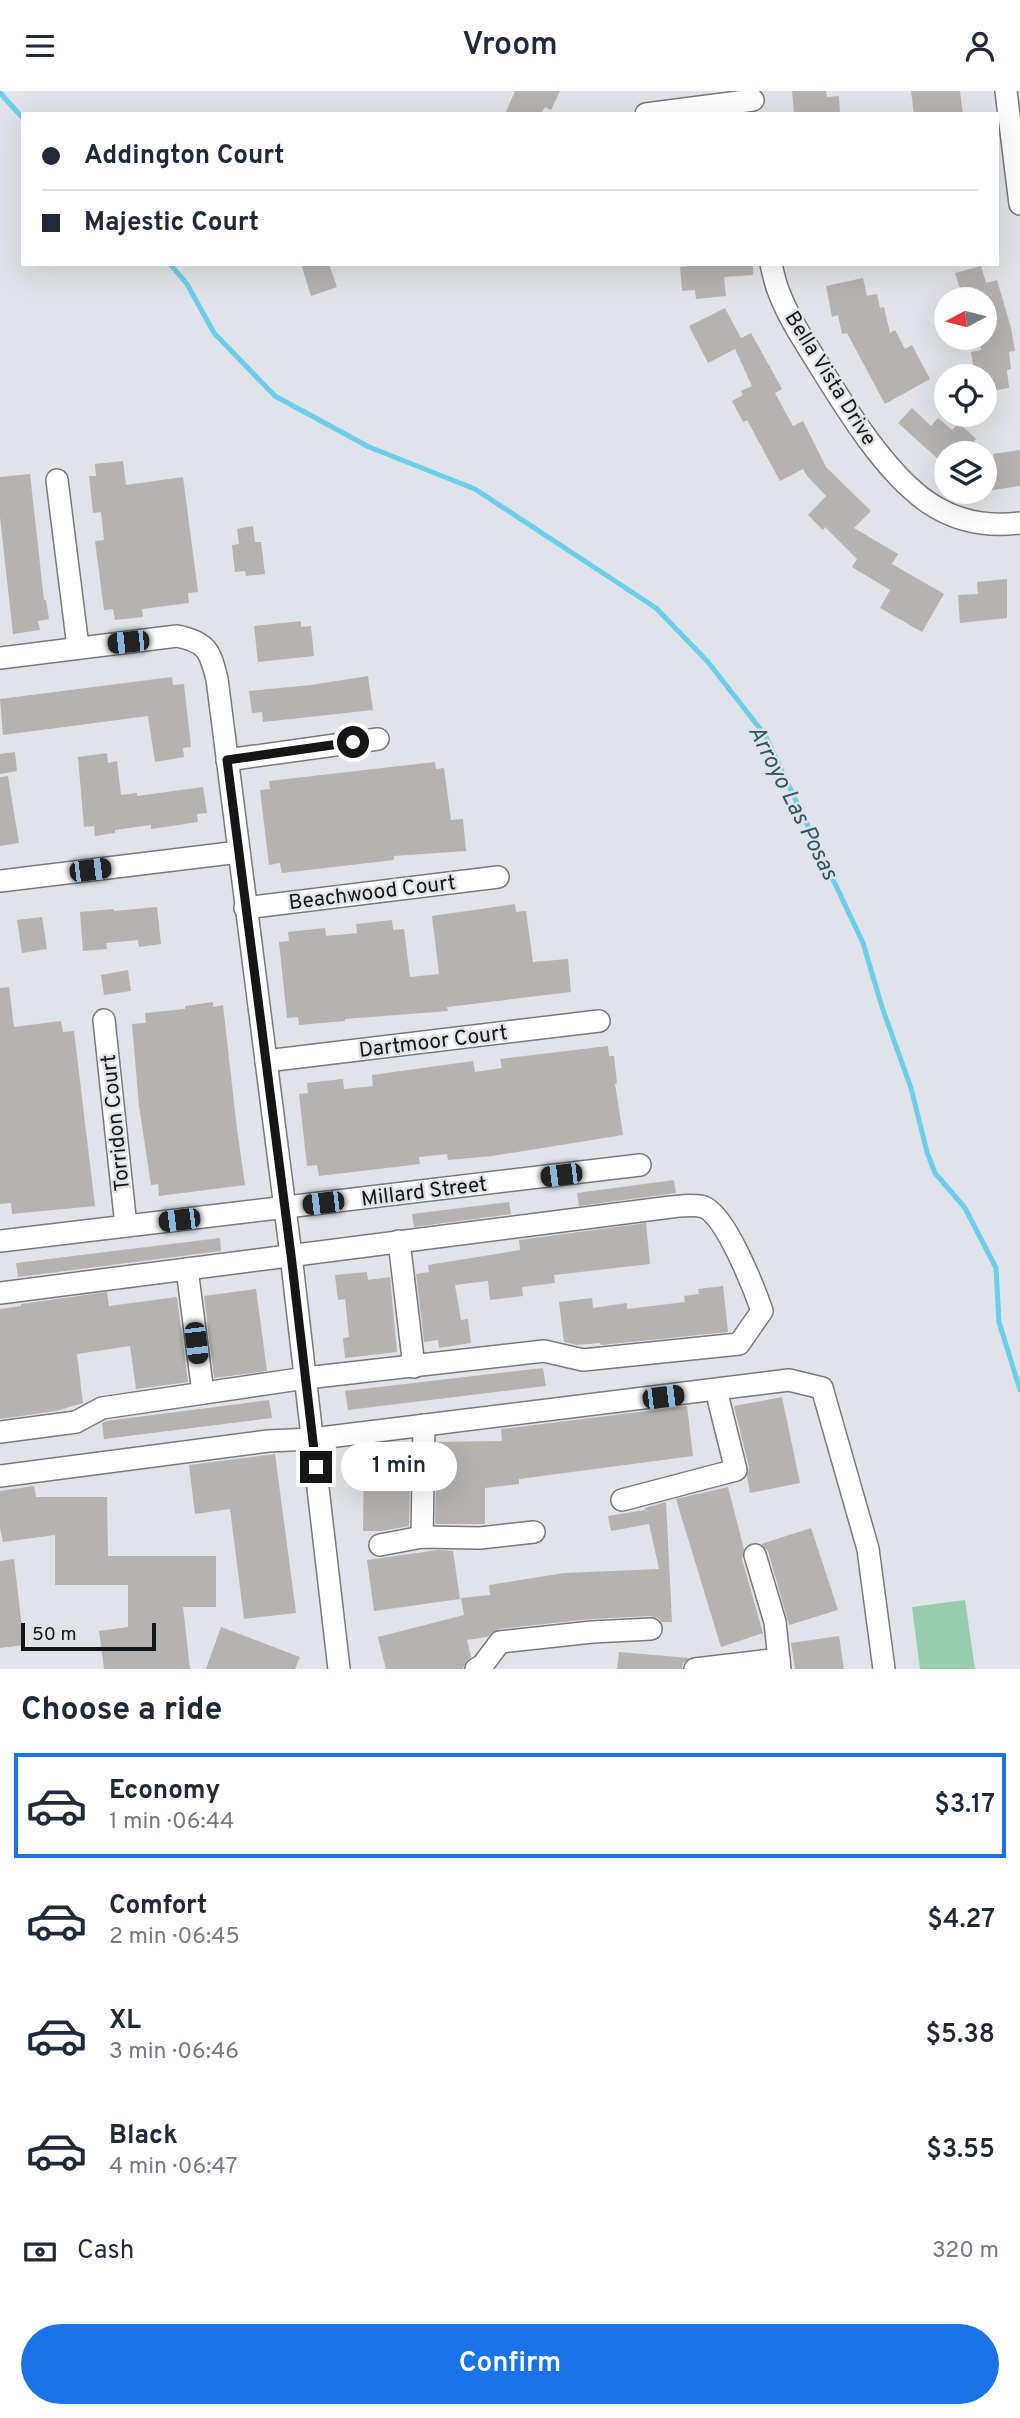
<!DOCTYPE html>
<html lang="en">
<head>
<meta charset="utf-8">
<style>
	:root { --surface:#fff; --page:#f2f2f3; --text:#1f2937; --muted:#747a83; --line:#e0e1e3; --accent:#1a73e8 }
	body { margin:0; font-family:Overpass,sans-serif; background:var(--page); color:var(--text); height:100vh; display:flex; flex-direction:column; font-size:26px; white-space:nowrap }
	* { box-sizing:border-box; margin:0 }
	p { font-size:23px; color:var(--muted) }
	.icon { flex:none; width:38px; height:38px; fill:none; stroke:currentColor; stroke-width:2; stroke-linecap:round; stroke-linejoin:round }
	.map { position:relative; height:1578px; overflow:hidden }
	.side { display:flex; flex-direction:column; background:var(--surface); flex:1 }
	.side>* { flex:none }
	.hud { position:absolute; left:21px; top:21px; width:978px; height:154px; border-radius:0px; box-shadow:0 7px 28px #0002; display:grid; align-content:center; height:154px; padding:0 21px; background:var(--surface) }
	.needle { width:46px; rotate:263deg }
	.fabs { position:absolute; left:934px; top:196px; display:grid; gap:14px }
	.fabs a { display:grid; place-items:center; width:63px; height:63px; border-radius:50%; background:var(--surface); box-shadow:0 7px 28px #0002; font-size:35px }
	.scale { position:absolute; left:21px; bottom:18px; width:135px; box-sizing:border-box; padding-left:7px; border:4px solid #151617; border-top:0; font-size:19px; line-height:24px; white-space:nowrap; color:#151617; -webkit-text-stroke:5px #e0e3e7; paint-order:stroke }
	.end { position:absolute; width:32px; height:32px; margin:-16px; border:9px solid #151617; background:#fff; box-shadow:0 0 0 4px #fff }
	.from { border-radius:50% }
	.bubble { position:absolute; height:49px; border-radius:24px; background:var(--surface); box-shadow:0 7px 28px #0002; font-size:23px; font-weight:600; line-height:49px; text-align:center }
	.car { position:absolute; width:21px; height:42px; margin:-21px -10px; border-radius:9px; box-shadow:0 0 5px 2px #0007; background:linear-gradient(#222 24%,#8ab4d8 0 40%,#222 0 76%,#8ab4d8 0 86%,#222 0) }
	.hud b { display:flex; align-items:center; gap:24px; height:66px; font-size:26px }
	.hud b+b { border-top:2px solid var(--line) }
	.hud i { width:18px; height:18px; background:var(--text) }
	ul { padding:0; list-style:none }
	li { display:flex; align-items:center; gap:21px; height:105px; margin:0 14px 10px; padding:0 7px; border:4px solid transparent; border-radius:0px }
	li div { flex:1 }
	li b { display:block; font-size:26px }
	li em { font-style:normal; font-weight:600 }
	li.active { border-color:var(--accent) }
	li>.icon { width:63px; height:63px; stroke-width:1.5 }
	h2 { padding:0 21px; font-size:32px; line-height:84px }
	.pay { display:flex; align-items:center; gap:18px; height:77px; padding:0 21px; font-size:26px }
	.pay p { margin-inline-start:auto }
	.button { display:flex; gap:14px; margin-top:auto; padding:14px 21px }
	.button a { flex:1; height:80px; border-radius:42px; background:var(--accent); color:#fff; font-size:28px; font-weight:600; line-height:80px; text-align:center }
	header { display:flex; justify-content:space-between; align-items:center; height:91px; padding:0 21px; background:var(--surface); font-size:32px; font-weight:600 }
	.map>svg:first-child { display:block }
	.green { fill:#97ccae }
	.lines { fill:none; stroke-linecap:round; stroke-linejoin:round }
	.stream { stroke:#6bceea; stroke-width:5 }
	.building { fill:#b6b2af }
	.minor-casing { stroke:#77797d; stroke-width:24 }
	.minor { stroke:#fff; stroke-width:21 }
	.route { stroke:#151617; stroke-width:9 }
	.labels { text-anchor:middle; stroke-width:5; stroke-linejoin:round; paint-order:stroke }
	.street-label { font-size:21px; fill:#151617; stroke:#e0e3e7 }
	.water-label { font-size:23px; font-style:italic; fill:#2b5763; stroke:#e0e3e7 }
</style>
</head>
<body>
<header><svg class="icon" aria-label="menu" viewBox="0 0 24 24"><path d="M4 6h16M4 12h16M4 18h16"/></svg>Vroom<svg class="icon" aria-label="person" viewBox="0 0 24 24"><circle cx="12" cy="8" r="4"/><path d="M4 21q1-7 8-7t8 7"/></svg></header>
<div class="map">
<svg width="1020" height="1578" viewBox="0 0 1020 1578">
	<rect width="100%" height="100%" fill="#e0e3e7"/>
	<!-- green -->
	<path class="green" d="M965 1509 975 1578H920L912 1516Z"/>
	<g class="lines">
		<!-- stream -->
		<g class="stream">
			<path d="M0 2 23 27"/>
			<path d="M170 173 187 193 214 242 275 305 369 356 475 398 656 517 708 571 765 644 863 852 882 916 911 997 927 1061 935 1082 965 1117 996 1177 999 1231 1020 1299"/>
		</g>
	</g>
	<!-- building -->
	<g class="building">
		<path d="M515 0H560L551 19 545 16 541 23H505Z"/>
		<path d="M792 0H826L827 6 839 5 840 23H794Z"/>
		<path d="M911 0H960L963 23H914Z"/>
		<path d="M301 173H329L337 196 311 205Z"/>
		<path d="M690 173H753V184L724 186 726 205 696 208 695 199 682 200 680 176 690 175Z"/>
		<path d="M981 175 986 192 997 189 1011 237 1015 260 1009 261 1011 278 1007 279 1009 297 985 301V285H975L971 261 981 259 979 247H985V208H963L955 182Z"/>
		<path d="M863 187 867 205 877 203 880 217 884 216 890 242 895 239 905 258 912 254 930 288 885 313 847 242 842 243 838 224 832 226 826 195Z"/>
		<path d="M725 217 741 247 751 242 782 298 775 302 793 335 803 330 826 376 871 420 854 437 898 463 892 473 944 503 922 541 880 517 890 499 852 476 857 468 825 436 823 439 808 424 826 405 807 385 803 378 780 390 747 329 743 331 732 310 743 304 741 300 752 295 735 258 708 272 689 235Z"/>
		<path d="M912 317 931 335 938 327 952 339 959 332 976 348 963 362H947V376L898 332Z"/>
		<path d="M1020 359V395L987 400 985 378 995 377 993 363Z"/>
		<path d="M123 370 126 394 183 386 198 501 188 502 189 512 142 518 143 526 115 529 113 518 104 519 95 450 104 449 101 421 93 422 89 385H96L95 373Z"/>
		<path d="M30 383 44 509H46L49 528 38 530 40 539 13 543 0 426V386Z"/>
		<path d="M253 435 255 451H261L265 483 246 485 245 480 235 481 232 454 239 453 237 438Z"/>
		<path d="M1007 488V527L960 532 958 504 978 503 977 491Z"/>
		<path d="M301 530V536L311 535 314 565 258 571 254 535Z"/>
		<path d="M368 585 373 619 263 631 262 621 252 622 249 600 311 594Z"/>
		<path d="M172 586 173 594 184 593 191 656 183 657 184 666 155 671 148 625 3 644 0 608Z"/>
		<path d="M15 661 17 680 0 683V663Z"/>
		<path d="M107 662 108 672 117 670 121 704 137 702V705L203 696 207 722 197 723 198 731 151 738V734L115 739V742L95 745 94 735 84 736 78 666Z"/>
		<path d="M435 671 436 678 444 677 451 729 463 728 466 760 394 765V769L282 782 280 772 269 774 260 699 270 698 269 690Z"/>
		<path d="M8 685 19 752 0 755V686Z"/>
		<path d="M515 813 516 821 526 820 533 871 568 868 571 901 447 916 448 920 345 928V930L299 934 298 926 287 927 279 851 289 850 288 841 325 837 326 845 357 842 356 833 392 829 393 839 404 838 410 886 439 883 432 825Z"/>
		<path d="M157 816 161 853 139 856 138 849 106 852 107 858 83 860 80 821 114 818V820Z"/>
		<path d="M42 826 47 858 22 862 17 829Z"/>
		<path d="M128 879 131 900 104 904 101 884Z"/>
		<path d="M9 896 14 936 61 930 63 941 74 940 95 1115 12 1123 11 1112 0 1113V897Z"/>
		<path d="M213 911V916L223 914 237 1038 245 1094 159 1105 158 1093 151 1094 139 1015 132 933 146 932 145 922 185 918V915Z"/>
		<path d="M608 955 609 965H614L617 992 615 993 623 1044 492 1065 448 1069 447 1063 419 1066 420 1073 319 1085 317 1074 307 1075 299 1003 308 1002 307 992 343 988 344 998 373 995 372 984 473 970 475 981 502 977 500 968Z"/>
		<path d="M674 1089 676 1102 579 1115 577 1102Z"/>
		<path d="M509 1111 511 1123 414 1136 412 1123Z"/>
		<path d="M646 1132 650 1173 554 1184 555 1192 522 1196 523 1205 490 1209 488 1190 455 1194 461 1229 468 1228 471 1252 439 1257 438 1249 424 1251 416 1183 429 1181 428 1174 520 1159 519 1149Z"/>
		<path d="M220 1147 221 1160 18 1186 16 1172Z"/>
		<path d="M367 1181 368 1189 390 1186 397 1261 345 1267 343 1247 349 1246 345 1208 338 1209 335 1184Z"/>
		<path d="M723 1195 728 1241 601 1254 600 1252 578 1254 564 1251 559 1211 592 1207 593 1217 627 1212V1218L685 1211 684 1205 699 1203 698 1198Z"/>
		<path d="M256 1198 267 1280 214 1287 204 1205Z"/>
		<path d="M107 1201 109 1215 177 1206 188 1291 136 1298 130 1255 77 1263 83 1312 56 1320 0 1328V1218L21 1215V1213Z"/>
		<path d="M543 1277 546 1295 348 1319 345 1300Z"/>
		<path d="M782 1306 800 1392 750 1402 747 1385 749 1376 734 1315Z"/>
		<path d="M269 1309 272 1327 104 1348 102 1332 106 1330Z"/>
		<path d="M687 1315 693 1365 519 1388V1393L485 1397V1433H435L437 1351 502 1350 501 1338Z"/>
		<path d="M381 1353H411L409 1435 382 1440H363L364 1355Z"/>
		<path d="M275 1363 296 1522 244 1528 230 1418 195 1423 189 1374Z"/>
		<path d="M34 1395 36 1406H107L108 1465H216V1516H183L190 1578H104L99 1540 128 1536V1494H55V1444L3 1451 0 1436V1400Z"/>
		<path d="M728 1396 744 1458 742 1468 763 1542 721 1556 676 1408Z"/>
		<path d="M666 1411 672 1531H662L658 1527 650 1525 591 1528 499 1538 487 1546 467 1549 471 1566 466 1570 463 1578H386L378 1546 464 1524 461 1507 490 1504 489 1494 564 1482 659 1478 649 1433 611 1440 608 1425 645 1419V1417Z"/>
		<path d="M811 1437 838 1519 789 1534 768 1460 761 1453Z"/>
		<path d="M438 1459 453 1460 460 1508 374 1520 367 1469Z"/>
		<path d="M14 1468 24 1554 0 1557V1470Z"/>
		<path d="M221 1536 300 1566 295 1578H206Z"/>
		<path d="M839 1545 844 1578H795L791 1552Z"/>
		<path d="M619 1561 689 1567 683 1572 682 1578H617Z"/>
	</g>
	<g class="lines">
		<!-- minor casing -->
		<g class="minor-casing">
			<g id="minor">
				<path d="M1006 0 1020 113"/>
				<path d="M646 23 753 9"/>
				<path d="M771 173C773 182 775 191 778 199 788 226 804 250 819 274 846 318 886 383 929 412 957 431 987 436 1020 432"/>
				<path d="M57 389 78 556"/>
				<path d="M0 567 177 545C207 551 210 560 217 588L291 1164 339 1578"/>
				<path d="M227 669 378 648"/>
				<path d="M0 790 239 761"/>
				<path d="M245 817 498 786"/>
				<path d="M104 929 126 1135"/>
				<path d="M266 970 599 930"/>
				<path d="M0 1150 640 1074"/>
				<path d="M399 1150 414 1276"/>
				<path d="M187 1178 203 1302"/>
				<path d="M0 1202 671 1116C681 1115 695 1113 704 1116 726 1125 754 1197 762 1220L739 1253 583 1269 544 1260 306 1287 102 1317 76 1331 0 1341"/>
				<path d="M0 1385 268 1350 312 1348 789 1289 822 1297 868 1458 884 1578"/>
				<path d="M622 1409 736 1379 716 1299"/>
				<path d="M422 1446 424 1334"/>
				<path d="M380 1454 422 1446 480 1447 534 1441"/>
				<path d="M755 1464 775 1531 780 1578"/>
				<path d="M476 1578 482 1575 500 1551 592 1541 651 1538"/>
				<path d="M695 1578 779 1568"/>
			</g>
		</g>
		<!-- minor -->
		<use href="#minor" class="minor"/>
	</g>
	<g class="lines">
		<!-- route -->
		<path class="route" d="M316 1376 291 1164 227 669 353 651"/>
	</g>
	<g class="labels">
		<!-- street labels -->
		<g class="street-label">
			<text transform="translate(831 287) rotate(58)" y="7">Bella Vista Drive</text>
			<text transform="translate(372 801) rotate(-7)" y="7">Beachwood Court</text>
			<text transform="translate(433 950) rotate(-7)" y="7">Dartmoor Court</text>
			<text transform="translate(115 1032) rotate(-96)" y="7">Torridon Court</text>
			<text transform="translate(424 1100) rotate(-7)" y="7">Millard Street</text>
		</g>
		<!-- water labels -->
		<g class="water-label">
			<text transform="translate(794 711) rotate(63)" y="8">Arroyo Las Posas</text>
		</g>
	</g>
</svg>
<div class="fabs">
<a><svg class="needle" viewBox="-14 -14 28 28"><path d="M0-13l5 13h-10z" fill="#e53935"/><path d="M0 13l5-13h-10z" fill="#747a83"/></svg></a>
<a><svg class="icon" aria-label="locate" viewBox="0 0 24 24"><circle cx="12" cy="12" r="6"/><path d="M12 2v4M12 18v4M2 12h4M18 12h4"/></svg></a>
<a><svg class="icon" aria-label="layers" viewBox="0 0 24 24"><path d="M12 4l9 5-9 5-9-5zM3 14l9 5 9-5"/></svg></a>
</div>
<div class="scale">50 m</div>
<i class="end from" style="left:353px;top:651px"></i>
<i class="end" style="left:316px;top:1376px"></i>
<div class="bubble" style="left:341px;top:1351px;width:116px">1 min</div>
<i class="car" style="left:128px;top:551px;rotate:264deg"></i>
<i class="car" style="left:90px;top:779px;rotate:83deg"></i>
<i class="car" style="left:561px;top:1084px;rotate:263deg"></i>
<i class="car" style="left:323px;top:1112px;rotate:263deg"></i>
<i class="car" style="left:179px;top:1129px;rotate:263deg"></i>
<i class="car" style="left:196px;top:1252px;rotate:173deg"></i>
<i class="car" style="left:663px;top:1306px;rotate:83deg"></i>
<div class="hud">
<b><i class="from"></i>Addington Court</b>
<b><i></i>Majestic Court</b>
</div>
</div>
<section class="side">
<h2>Choose a ride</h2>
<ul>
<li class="active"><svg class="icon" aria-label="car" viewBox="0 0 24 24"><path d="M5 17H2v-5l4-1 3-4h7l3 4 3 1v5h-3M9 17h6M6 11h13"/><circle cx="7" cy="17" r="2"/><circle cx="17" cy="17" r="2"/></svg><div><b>Economy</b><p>1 min · 06:44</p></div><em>$3.17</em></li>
<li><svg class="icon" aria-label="car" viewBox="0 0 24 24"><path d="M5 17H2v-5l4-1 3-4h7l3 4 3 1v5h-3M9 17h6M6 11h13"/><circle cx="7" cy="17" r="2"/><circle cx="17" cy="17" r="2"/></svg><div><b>Comfort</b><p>2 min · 06:45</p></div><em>$4.27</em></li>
<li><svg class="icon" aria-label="car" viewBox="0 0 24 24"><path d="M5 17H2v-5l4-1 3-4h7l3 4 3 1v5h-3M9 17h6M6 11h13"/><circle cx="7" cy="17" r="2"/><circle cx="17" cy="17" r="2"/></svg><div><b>XL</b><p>3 min · 06:46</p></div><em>$5.38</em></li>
<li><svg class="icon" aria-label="car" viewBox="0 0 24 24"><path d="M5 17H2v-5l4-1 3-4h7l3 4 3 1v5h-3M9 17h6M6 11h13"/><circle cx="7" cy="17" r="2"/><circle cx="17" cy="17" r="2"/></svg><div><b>Black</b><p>4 min · 06:47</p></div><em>$3.55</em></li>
</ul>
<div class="pay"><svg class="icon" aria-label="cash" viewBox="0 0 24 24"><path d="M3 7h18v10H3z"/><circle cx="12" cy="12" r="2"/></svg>Cash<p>320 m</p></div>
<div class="button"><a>Confirm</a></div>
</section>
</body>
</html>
